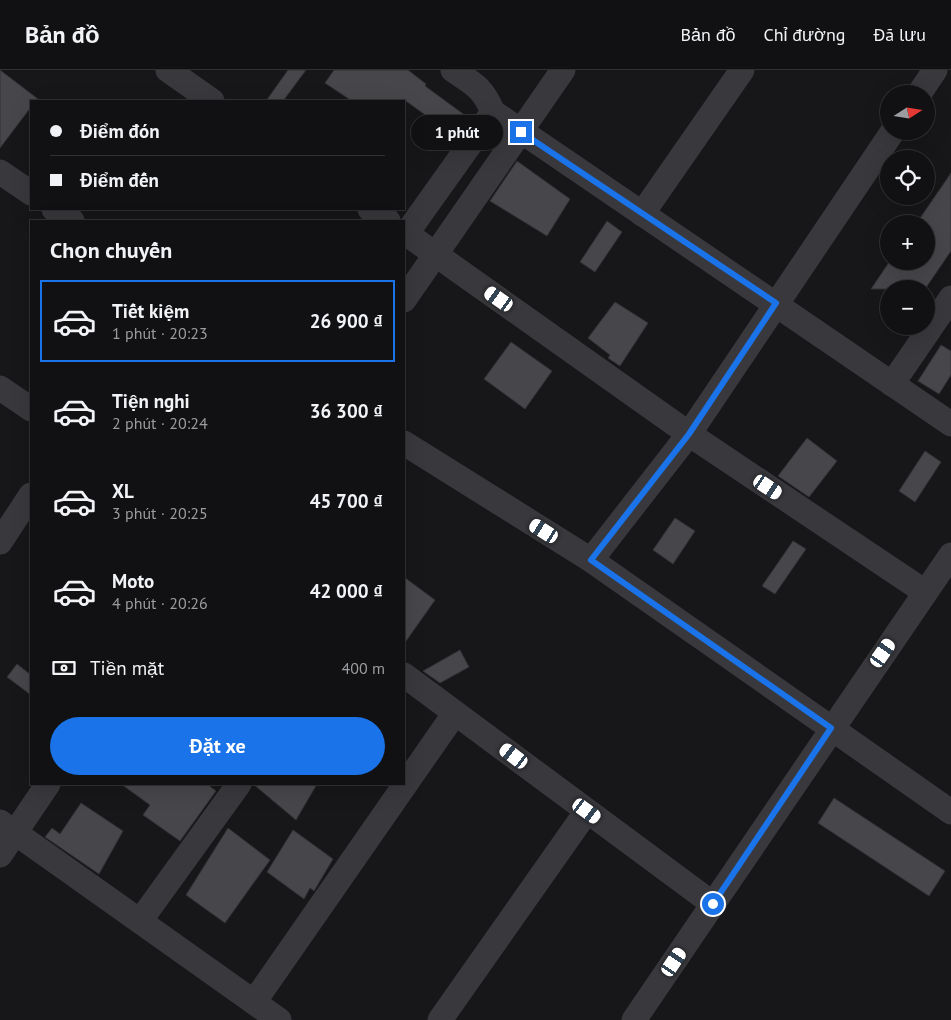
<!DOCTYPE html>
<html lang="vi">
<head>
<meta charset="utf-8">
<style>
	:root { --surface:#111113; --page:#1e1f21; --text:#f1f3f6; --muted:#9c9da0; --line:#303133; --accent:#1a73e8 }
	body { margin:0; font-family:"PT Sans",sans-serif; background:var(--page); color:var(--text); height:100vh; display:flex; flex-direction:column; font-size:19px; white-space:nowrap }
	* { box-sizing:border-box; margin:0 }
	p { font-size:16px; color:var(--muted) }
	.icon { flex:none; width:28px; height:28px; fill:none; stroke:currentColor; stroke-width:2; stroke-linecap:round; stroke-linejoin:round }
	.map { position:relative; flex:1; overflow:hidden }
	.panel { position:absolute; left:30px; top:150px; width:375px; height:565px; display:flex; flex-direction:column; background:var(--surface); border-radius:0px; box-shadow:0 5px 20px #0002,0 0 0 1px var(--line) }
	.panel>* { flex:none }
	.banner { position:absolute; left:30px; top:30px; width:375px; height:110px; border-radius:0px; box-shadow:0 5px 20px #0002,0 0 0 1px var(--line); display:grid; align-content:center; height:110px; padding:0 20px; background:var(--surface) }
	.needle { width:32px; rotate:78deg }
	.buttons { position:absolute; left:880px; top:15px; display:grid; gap:10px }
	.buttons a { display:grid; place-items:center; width:55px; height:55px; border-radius:50%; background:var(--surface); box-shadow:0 5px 20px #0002,0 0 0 1px var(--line); font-size:25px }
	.end { position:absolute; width:22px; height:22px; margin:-11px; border:6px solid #1a73e8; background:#fff; box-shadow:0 0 0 2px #fff }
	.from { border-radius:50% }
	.bubble { position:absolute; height:35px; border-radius:18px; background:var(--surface); box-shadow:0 5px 20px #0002,0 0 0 1px var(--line); font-size:16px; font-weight:700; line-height:35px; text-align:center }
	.car { position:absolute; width:15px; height:30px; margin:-15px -8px; border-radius:6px; box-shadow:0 0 4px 1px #0007; background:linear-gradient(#fff 24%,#345 0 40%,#fff 0 76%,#345 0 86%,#fff 0) }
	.banner b { display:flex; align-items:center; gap:18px; height:48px; font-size:19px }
	.banner b+b { border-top:1px solid var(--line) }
	.banner i { width:12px; height:12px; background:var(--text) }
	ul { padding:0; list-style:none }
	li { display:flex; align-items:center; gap:15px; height:82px; margin:0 10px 8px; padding:0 10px; border:2px solid transparent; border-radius:0px }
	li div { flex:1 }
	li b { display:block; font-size:19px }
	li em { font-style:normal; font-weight:700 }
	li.active { border-color:var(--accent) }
	li>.icon { width:45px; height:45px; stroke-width:1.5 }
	h2 { padding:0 20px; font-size:22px; line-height:60px }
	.pay { display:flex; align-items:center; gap:12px; height:55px; padding:0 20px; font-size:19px }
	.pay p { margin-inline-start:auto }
	.action { display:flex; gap:10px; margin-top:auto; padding:10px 20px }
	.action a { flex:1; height:58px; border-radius:30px; background:var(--accent); color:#fff; font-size:20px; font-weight:700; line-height:58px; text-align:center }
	header { display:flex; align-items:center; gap:30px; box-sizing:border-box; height:70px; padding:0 25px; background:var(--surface); border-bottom:1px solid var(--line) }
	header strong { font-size:24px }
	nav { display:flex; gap:28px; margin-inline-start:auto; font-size:18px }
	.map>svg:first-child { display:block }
	.building { fill:#47474b; stroke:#323135 }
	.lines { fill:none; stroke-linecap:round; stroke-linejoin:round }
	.minor { stroke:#39393d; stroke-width:25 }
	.route { stroke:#1a73e8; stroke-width:6 }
</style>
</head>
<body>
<header>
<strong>Bản đồ</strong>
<nav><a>Bản đồ</a><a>Chỉ đường</a><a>Đã lưu</a></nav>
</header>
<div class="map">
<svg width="951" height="950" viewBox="0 0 951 950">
	<rect width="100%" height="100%" fill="#171719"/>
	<!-- building -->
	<g class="building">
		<path d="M0 0 38 29 31 31V37L0 78Z"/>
		<path d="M288 0H306L283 31H266Z"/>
		<path d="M334 0H408L426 14 425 16 470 49 457 68 406 31H352L325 13Z"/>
		<path d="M517 91 570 129 547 166 490 131Z"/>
		<path d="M951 103V181L925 219H871L890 191H926V154H916Z"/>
		<path d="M607 151 622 162 595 202 580 192Z"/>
		<path d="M615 232 648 253 620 296 608 288 610 285 588 268Z"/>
		<path d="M511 272 552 301 525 339 484 309Z"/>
		<path d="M941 275 951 281V305L939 324 918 311Z"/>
		<path d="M807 368 837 391 809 427 778 406Z"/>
		<path d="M925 381 941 392 915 432 899 421Z"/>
		<path d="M675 448 695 461 673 494 653 480Z"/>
		<path d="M793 471 806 479 775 524 762 516Z"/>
		<path d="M404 507 435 530 404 574Z"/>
		<path d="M460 580 469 597 440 613 423 601Z"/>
		<path d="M17 594 31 605V625L7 607Z"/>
		<path d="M121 714H207L216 721 180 771 143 745 150 735Z"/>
		<path d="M253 714H317L296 750Z"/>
		<path d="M834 728 945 801 929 826 818 753Z"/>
		<path d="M81 733 123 761 99 804 45 767 52 758 60 764Z"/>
		<path d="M228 758 270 790 225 853 186 825Z"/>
		<path d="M293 760 333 789 314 821 310 818 304 829 267 802Z"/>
	</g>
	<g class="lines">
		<!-- minor -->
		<g class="minor">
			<path d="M168 0 212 31"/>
			<path d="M453 0C475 15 482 17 493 42L951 354"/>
			<path d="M919 24 935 0"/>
			<path d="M0 102 31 123"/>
			<path d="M54 139 72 151"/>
			<path d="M370 139 388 151"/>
			<path d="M642 144 742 0"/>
			<path d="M404 162 689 364 925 522"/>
			<path d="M404 167 493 42"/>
			<path d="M404 230 563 0"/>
			<path d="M892 314 951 228"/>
			<path d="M0 318 31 339"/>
			<path d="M404 373 591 490 951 742"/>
			<path d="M0 472 31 425"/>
			<path d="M591 490 689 364 893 61"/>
			<path d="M404 605 713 834 634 950"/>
			<path d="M0 752 279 950"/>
			<path d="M0 785 48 714"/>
			<path d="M713 834 951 485"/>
			<path d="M140 851 239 714"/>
			<path d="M254 932 455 643"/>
			<path d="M440 950 587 741"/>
		</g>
	</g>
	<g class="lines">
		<!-- route -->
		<path class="route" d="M521 62 776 233 689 364 591 490 831 658 713 834"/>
	</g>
</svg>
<div class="buttons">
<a><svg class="needle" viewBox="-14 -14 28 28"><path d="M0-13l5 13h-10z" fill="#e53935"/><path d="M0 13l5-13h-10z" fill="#9c9da0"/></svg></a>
<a><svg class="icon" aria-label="locate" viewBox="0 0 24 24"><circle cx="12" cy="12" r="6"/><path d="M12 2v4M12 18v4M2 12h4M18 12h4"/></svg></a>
<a>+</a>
<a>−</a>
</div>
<i class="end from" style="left:713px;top:834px"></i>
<i class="end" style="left:521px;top:62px"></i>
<div class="bubble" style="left:411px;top:45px;width:92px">1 phút</div>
<i class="car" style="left:499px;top:229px;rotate:305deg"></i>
<i class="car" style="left:768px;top:417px;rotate:124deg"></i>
<i class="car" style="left:544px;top:461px;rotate:302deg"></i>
<i class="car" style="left:883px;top:583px;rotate:35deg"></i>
<i class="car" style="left:514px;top:686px;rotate:307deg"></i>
<i class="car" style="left:587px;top:741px;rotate:126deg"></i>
<i class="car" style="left:674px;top:892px;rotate:34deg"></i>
<div class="banner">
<b><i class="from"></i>Điểm đón</b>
<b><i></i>Điểm đến</b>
</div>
<section class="panel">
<h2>Chọn chuyến</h2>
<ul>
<li class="active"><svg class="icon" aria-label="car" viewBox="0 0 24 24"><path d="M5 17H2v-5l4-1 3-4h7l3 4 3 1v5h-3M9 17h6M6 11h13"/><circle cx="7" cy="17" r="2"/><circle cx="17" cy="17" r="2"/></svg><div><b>Tiết kiệm</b><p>1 phút · 20:23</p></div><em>26 900 ₫</em></li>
<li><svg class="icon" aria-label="car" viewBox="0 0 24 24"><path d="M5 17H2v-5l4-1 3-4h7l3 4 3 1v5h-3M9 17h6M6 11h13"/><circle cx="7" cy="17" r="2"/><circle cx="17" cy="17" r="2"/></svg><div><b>Tiện nghi</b><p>2 phút · 20:24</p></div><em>36 300 ₫</em></li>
<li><svg class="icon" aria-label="car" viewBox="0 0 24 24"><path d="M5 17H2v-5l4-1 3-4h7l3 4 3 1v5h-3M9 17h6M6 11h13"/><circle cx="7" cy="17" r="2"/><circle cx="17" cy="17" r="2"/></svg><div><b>XL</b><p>3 phút · 20:25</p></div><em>45 700 ₫</em></li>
<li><svg class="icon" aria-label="car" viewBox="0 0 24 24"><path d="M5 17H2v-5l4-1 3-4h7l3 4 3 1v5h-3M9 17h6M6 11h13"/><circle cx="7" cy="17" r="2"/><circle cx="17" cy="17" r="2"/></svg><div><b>Moto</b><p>4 phút · 20:26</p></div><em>42 000 ₫</em></li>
</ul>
<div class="pay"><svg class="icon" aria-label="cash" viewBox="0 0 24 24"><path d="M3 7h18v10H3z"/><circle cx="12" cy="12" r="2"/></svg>Tiền mặt<p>400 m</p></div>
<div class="action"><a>Đặt xe</a></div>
</section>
</div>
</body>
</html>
